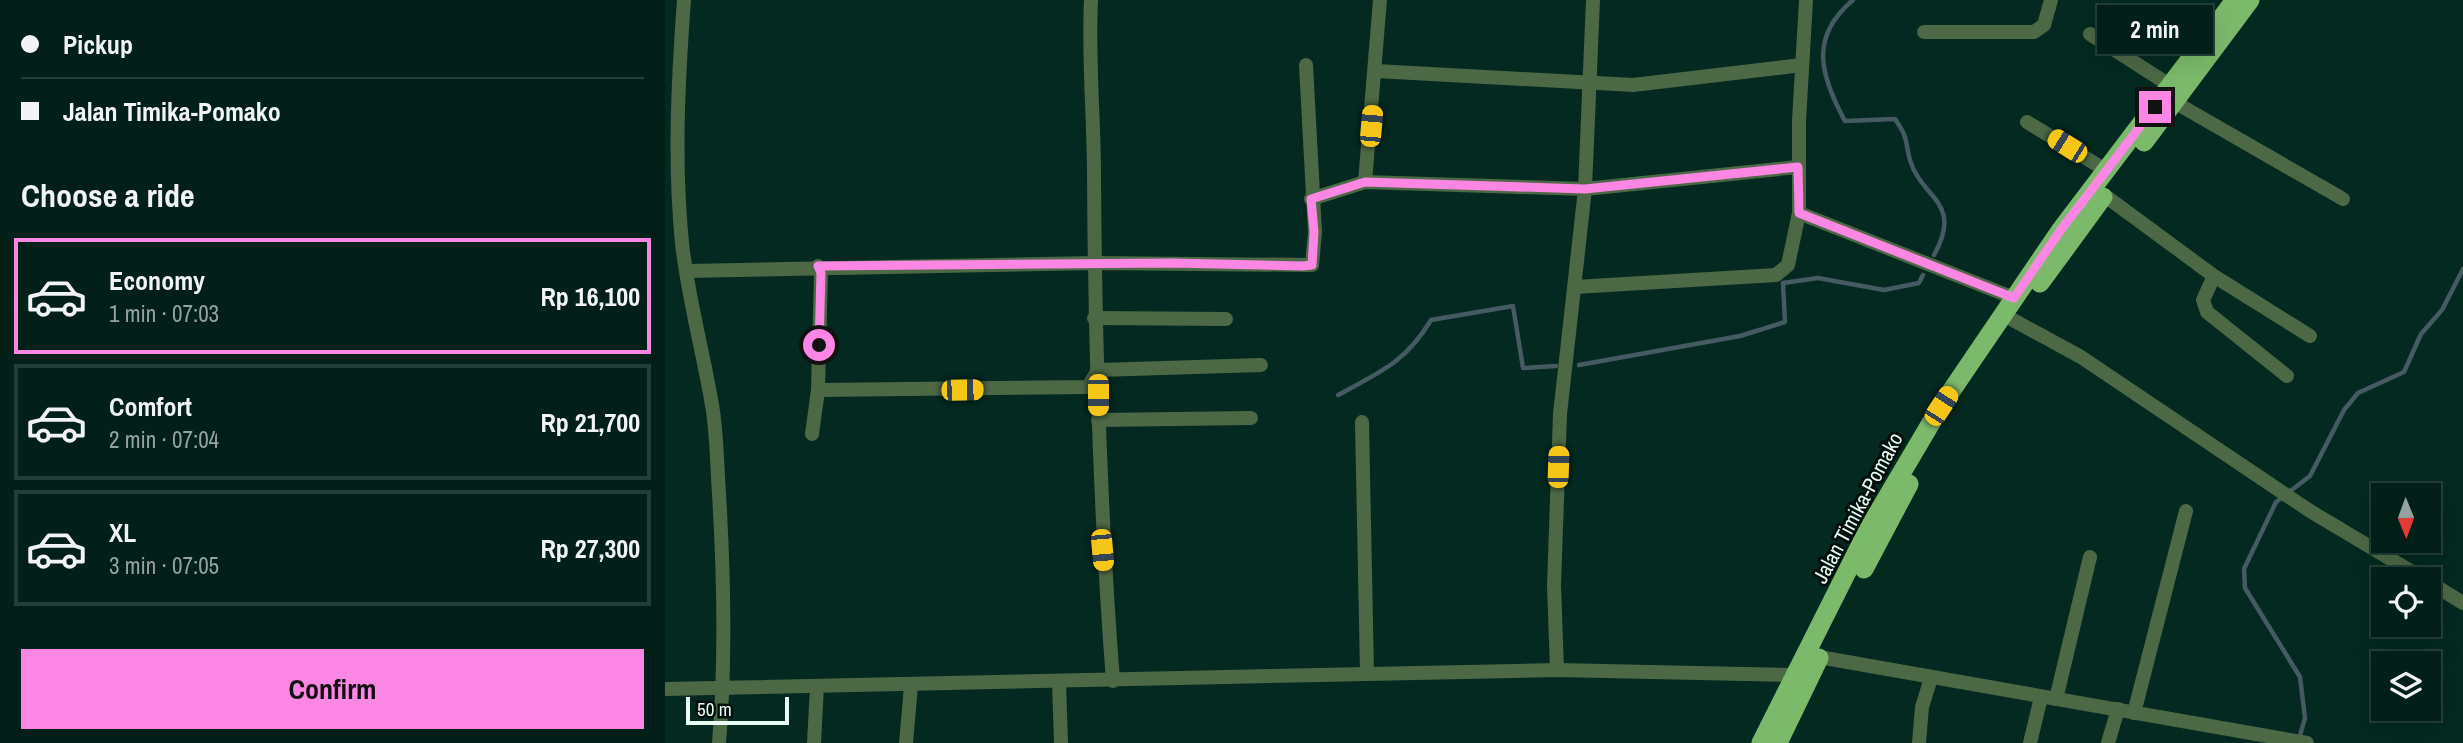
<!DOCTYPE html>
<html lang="en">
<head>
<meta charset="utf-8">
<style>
	:root { --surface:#021f18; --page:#102c25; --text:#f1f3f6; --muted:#96a2a2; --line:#233d37; --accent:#fc86e4 }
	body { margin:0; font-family:"Archivo Narrow",sans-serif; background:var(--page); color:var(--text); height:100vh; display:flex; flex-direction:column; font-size:26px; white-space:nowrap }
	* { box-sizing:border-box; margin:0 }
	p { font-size:23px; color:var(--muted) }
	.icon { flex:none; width:38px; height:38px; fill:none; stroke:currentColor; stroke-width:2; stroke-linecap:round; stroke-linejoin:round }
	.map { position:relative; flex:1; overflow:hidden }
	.sheet { display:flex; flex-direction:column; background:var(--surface); width:665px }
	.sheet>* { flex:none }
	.guide { display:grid; align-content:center; height:154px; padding:0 21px; background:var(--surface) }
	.needle { width:46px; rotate:179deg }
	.buttons { position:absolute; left:1706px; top:483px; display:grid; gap:14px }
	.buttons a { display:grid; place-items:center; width:70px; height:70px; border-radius:0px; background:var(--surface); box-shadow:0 7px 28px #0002,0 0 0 2px var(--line); font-size:35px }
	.scale { position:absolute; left:21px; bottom:18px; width:103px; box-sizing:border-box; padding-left:7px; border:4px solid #e7fbf3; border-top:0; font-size:19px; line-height:24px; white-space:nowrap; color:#e7fbf3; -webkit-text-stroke:5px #020f0b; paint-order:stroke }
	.end { position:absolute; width:32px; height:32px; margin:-16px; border:9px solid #fc86e4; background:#111; box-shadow:0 0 0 4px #111 }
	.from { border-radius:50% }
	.bubble { position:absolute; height:49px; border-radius:0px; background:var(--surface); box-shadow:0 7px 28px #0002,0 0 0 2px var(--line); font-size:23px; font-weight:700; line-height:49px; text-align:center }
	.car { position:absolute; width:21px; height:42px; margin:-21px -10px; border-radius:9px; box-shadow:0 0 5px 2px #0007; background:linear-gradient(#f5c518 24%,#345 0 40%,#f5c518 0 76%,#345 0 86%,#f5c518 0) }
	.guide b { display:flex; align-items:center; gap:24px; height:66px; font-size:26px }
	.guide b+b { border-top:2px solid var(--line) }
	.guide i { width:18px; height:18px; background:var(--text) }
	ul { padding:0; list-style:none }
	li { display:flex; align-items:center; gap:21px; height:116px; margin:0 14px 10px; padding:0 7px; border:4px solid var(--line); border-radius:0px }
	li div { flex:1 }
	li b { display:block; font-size:26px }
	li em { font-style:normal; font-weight:700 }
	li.on { border-color:var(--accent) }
	li>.icon { width:63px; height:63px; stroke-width:1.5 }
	h2 { padding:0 21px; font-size:32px; line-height:84px }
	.action { display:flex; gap:14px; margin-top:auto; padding:14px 21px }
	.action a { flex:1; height:80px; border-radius:0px; background:var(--accent); color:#111; font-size:28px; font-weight:700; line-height:80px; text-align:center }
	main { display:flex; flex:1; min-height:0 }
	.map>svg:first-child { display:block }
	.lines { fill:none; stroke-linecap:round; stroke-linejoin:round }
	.stream { stroke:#455a62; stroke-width:4.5 }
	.minor { stroke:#4c6845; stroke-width:14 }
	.trunk { stroke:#7cba6b; stroke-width:19 }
	.route { stroke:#fc86e4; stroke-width:9 }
	.labels { text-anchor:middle; stroke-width:6; stroke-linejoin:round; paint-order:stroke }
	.street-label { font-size:21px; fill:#e7fbf3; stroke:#020f0b }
</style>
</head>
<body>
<main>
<section class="sheet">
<div class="guide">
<b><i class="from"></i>Pickup</b>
<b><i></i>Jalan Timika-Pomako</b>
</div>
<h2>Choose a ride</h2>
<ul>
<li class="on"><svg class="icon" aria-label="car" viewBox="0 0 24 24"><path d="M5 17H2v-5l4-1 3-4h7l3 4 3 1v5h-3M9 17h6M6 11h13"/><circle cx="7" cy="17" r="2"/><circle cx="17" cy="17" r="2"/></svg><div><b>Economy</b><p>1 min · 07:03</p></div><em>Rp 16,100</em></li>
<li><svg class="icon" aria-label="car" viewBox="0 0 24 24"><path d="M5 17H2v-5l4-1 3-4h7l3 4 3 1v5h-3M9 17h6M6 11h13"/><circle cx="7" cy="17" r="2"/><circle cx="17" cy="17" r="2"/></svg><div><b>Comfort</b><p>2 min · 07:04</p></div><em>Rp 21,700</em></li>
<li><svg class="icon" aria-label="car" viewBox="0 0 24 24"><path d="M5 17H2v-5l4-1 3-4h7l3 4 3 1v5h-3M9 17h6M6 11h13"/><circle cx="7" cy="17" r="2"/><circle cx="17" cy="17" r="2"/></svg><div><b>XL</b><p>3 min · 07:05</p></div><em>Rp 27,300</em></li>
</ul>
<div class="action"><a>Confirm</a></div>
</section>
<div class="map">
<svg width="1798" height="743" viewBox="0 0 1798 743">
	<rect width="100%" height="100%" fill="#032920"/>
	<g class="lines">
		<!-- stream -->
		<g class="stream">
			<path d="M1188 0C1144 37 1155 75 1180 121L1230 119C1245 141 1239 139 1245 160 1256 199 1299 201 1269 255"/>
			<path d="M914 365 1075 336 1120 322 1118 283 1153 278 1219 290 1254 283 1258 275"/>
			<path d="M673 395C715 372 740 363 766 320L848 306 858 368 891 366"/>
			<path d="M1634 739 1640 718 1635 677 1580 588 1579 569 1611 502 1645 476 1679 410 1693 393 1739 372 1756 334 1777 310 1798 269"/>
		</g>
		<!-- minor -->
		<g class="minor">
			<path d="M19 0C13 81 9 163 17 243 23 298 38 351 47 405 52 434 52 465 54 494 59 577 61 660 54 743"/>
			<path d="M426 0C423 59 429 117 429 176 430 345 435 512 448 681"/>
			<path d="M1141 0 1134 121V213L1349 298"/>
			<path d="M1259 32H1369L1379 25 1386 0"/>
			<path d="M1425 34 1506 86"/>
			<path d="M711 71 968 85 1137 65"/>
			<path d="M1511 103 1678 199"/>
			<path d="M1362 122 1442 171"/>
			<path d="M700 182 715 0"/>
			<path d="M1439 195 1549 276 1645 336"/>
			<path d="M646 199 700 182 920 189 1133 167"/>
			<path d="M22 271 430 263 647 265 650 232 641 65"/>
			<path d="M1549 276 1538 300 1542 312 1622 376"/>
			<path d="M910 287 1111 275 1123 265 1134 213"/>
			<path d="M429 318 561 319"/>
			<path d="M1348 320 1416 357 1645 511 1759 579"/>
			<path d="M153 390 423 387 433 370 596 365"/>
			<path d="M433 420 586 418"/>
			<path d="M697 422 702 672"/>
			<path d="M147 434 153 390 156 273 153 266"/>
			<path d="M1764 582 1798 603"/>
			<path d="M1154 657 1642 743"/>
			<path d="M892 670 889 585 895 414 920 189 928 0"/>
			<path d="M394 682 396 743"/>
			<path d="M0 689 892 670 1130 675"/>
			<path d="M1391 699 1425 557"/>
			<path d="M1469 713 1521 511"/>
			<path d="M149 743 152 686"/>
			<path d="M241 743 246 686"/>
			<path d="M1254 743 1257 707 1266 678"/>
			<path d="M1365 743 1376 697"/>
			<path d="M1443 743 1453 709"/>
		</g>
		<!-- trunk -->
		<g class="trunk">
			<path d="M1479 142 1585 0"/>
			<path d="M1375 283 1438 197"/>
			<path d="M1199 569 1244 484"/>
			<path d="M1096 743 1204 528 1276 406 1395 231 1570 0"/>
			<path d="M1113 743 1154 658"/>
		</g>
	</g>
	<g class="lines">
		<!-- route -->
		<path class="route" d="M154 345 156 273 153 266 507 263 638 266 647 265 649 232 646 199 700 182 920 189 1133 167 1134 213 1349 298 1395 231 1490 107"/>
	</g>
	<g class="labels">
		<!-- street labels -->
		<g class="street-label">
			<text transform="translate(1193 508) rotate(-62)" y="7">Jalan Timika-Pomako</text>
		</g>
	</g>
</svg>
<div class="buttons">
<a><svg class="needle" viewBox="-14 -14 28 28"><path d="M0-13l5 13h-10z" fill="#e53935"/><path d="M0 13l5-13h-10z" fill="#96a2a2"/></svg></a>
<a><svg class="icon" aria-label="locate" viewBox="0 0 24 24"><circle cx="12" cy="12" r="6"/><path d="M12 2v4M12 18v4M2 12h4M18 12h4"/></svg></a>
<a><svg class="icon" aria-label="layers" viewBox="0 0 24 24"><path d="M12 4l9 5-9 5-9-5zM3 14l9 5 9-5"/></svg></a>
</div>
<div class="scale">50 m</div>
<i class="end from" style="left:154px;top:345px"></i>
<i class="end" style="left:1490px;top:107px"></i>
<div class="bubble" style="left:1432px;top:5px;width:116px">2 min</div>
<i class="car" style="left:706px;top:126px;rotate:5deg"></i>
<i class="car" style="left:1402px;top:146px;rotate:302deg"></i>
<i class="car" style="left:297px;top:390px;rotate:89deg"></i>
<i class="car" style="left:433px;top:395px;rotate:180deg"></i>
<i class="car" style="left:1276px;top:406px;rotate:33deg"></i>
<i class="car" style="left:893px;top:467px;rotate:2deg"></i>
<i class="car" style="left:437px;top:550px;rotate:175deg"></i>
</div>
</main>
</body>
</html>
